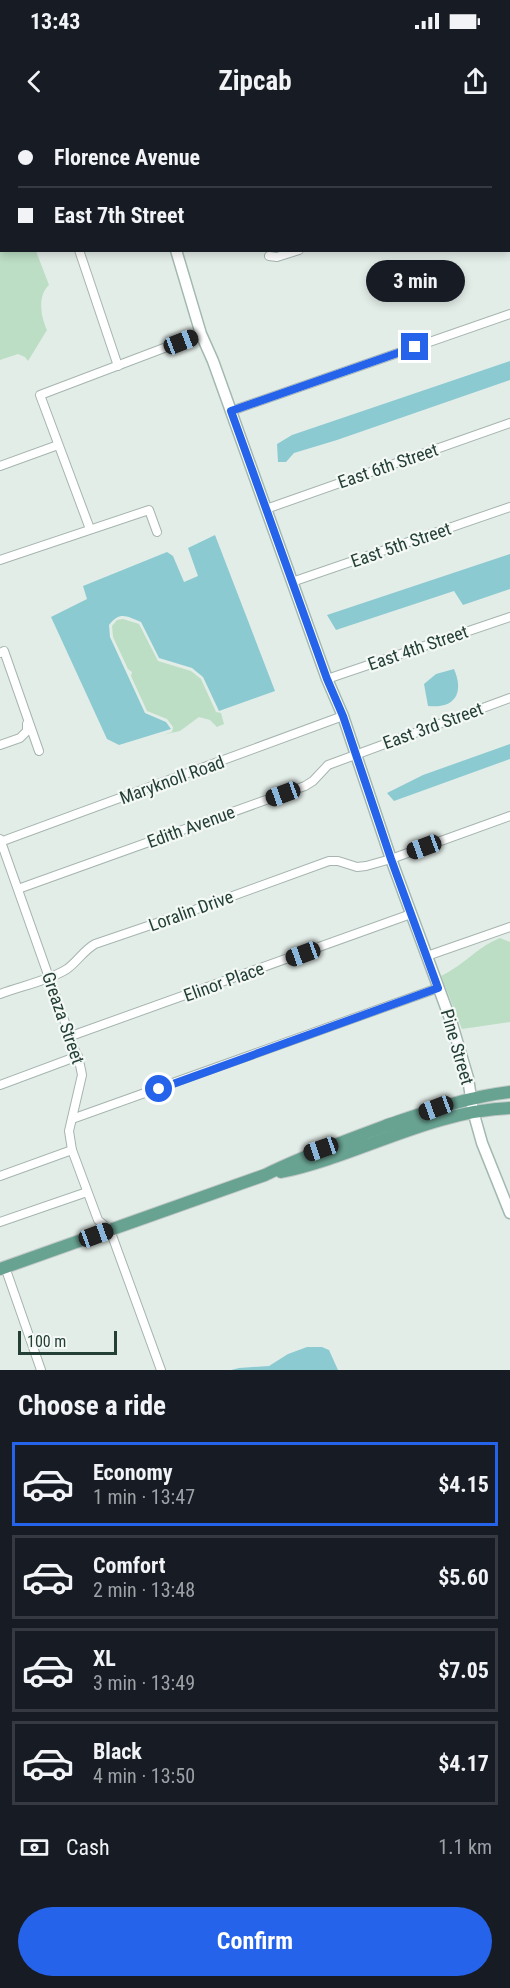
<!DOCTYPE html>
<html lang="en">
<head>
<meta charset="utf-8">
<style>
	:root { --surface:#171b24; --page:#20242c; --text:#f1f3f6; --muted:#9ea1a6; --line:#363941; --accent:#2563eb }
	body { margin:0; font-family:"Roboto Condensed",sans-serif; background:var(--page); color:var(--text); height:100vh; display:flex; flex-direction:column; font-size:22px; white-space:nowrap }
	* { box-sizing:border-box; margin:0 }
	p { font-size:20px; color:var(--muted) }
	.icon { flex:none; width:33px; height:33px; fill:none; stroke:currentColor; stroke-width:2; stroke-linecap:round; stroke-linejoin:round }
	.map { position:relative; height:1250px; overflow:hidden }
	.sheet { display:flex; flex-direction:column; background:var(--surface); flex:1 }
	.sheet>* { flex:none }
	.guide { position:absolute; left:0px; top:0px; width:510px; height:132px; box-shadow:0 3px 9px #0003; display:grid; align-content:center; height:132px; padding:0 18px; background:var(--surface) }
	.scale { position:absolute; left:18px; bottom:15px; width:99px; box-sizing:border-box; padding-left:6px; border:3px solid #233f36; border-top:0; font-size:16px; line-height:21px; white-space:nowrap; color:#233f36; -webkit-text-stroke:4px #f4f9f6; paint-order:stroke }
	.end { position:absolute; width:27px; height:27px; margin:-14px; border:8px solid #2563eb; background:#fff; box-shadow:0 0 0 3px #fff }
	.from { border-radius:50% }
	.bubble { position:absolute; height:42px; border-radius:21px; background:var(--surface); box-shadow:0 3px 9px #0003; font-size:20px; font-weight:700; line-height:42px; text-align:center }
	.car { position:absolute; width:18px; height:36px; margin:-18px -9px; border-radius:8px; box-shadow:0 0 4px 2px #0007; background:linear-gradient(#222 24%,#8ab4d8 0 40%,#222 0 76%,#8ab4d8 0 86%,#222 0) }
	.guide b { display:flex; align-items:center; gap:21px; height:57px; font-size:22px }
	.guide b+b { border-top:2px solid var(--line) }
	.guide i { width:15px; height:15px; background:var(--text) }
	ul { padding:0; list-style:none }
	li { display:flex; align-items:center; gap:18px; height:84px; margin:0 12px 9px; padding:0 6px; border:3px solid var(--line); border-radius:0px }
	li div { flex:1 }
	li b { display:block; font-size:22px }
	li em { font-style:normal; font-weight:700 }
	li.current { border-color:var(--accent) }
	li>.icon { width:54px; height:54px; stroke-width:1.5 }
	h2 { padding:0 18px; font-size:27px; line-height:72px }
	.pay { display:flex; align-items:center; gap:15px; height:66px; padding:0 18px; font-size:22px }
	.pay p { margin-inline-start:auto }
	.button { display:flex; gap:12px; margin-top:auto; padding:12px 18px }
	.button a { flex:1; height:69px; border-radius:36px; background:var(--accent); color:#fff; font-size:24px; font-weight:700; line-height:69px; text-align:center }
	.status { display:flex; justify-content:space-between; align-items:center; height:42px; padding:0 30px; background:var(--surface); direction:ltr }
	.status svg { height:16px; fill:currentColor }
	header { display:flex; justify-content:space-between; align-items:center; height:78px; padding:0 18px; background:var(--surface); font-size:27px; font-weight:700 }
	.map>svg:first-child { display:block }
	.green { fill:#bcdec4 }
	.water { fill:#8ccad2 }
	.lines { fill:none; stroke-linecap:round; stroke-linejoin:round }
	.minor-casing { stroke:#a6b5af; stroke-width:10 }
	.secondary-casing { stroke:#a2b9b0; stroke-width:13 }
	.primary-casing { stroke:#c1c9c7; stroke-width:14 }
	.minor { stroke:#fff; stroke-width:8 }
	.secondary { stroke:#fff; stroke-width:10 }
	.primary { stroke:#68a291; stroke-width:12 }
	.route { stroke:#2563eb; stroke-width:8 }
	.labels { text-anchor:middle; stroke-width:4.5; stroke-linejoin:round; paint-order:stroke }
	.street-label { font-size:18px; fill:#233f36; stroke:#f4f9f6 }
</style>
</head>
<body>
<div class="status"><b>13:43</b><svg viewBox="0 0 49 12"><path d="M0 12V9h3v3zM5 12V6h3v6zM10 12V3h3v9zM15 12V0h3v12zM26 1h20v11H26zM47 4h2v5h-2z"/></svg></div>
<header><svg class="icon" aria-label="back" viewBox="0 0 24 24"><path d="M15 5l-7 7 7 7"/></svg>Zipcab<svg class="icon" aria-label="share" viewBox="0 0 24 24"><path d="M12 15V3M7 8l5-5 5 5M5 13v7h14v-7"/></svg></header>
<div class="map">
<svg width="510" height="1250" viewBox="0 0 510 1250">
	<rect width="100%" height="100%" fill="#e3ede8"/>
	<!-- green -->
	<g class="green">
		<path d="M0 72 2 130 36 131 49 165C37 176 41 197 47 210L28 241 25 237 18 234 0 240Z"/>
		<path d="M123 499 139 504 158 541 191 551 201 559 216 592 221 593 224 604 217 607 210 600 199 597 180 611 162 615 172 612 173 607 167 599 147 591 131 556 132 552 128 549 113 517 112 506 117 500Z"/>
		<path d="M500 818 510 822V902L462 909 441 856C463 846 477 827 500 818Z"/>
	</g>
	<!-- water -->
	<g class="water">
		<path d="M510 241V260L337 320 294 333 286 342H278L277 324 292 315Z"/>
		<path d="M215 415 275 571 219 591 203 557 192 548 159 538 141 502C126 496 120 491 109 505L110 517 145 593 166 602 171 609 119 625 107 619 51 497 87 479 83 466 167 432 173 436 184 462 198 456 188 428Z"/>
		<path d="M510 434V469L463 485 454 471 336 510 327 495Z"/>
		<path d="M454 549C464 572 456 589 428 586L424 564 436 554Z"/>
		<path d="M510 624V639L394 681 387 673 423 655Z"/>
		<path d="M307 1227H322L329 1230 338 1250H231L239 1248 269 1246 288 1234Z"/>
	</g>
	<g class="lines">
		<!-- minor casing -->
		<g class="minor-casing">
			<g id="minor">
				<path d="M34 0 35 2"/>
				<path d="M219 0V2"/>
				<path d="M353 0 354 2"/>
				<path d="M508 57H510"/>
				<path d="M0 64H2"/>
				<path d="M79 130 118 246"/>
				<path d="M269 136 277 137 299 130"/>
				<path d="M231 291 510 194"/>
				<path d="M0 346 58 325"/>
				<path d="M266 389 510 303"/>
				<path d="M90 409 40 275 201 214"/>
				<path d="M0 440 149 390 157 412"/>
				<path d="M292 462 510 387"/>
				<path d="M0 533 4 531 39 631"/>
				<path d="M327 559 510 497"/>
				<path d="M0 625 20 618 27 611V604"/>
				<path d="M0 719 80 945 82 955 69 1011 72 1030 98 1100 110 1110 161 1250"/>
				<path d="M0 722 343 596"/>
				<path d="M18 769 305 666 313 661 328 645 510 578"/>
				<path d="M427 836 510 807"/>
				<path d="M0 874C21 866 48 861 67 849 77 842 84 830 95 824L186 793 329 741H338L357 747 366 746 391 739 510 696"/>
				<path d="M71 916 411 794"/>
				<path d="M0 965 78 936"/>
				<path d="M72 999 438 868"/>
				<path d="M0 1056 72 1030"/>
				<path d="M0 1102 87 1072"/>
				<path d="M5 1147 41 1250"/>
			</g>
		</g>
		<!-- secondary casing -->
		<g class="secondary-casing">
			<g id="secondary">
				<path d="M134 0 135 2"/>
				<path d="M176 130 201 214 213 241 327 559 343 596 391 739 452 904 468 958 473 991 482 1023 510 1093"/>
			</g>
		</g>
		<!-- primary casing -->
		<g class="primary-casing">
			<g id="primary">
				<path d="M281 1052C358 1036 430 991 510 988"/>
				<path d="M0 1149 265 1055C305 1035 343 1022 385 1006 426 992 466 977 510 972"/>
			</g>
		</g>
		<!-- minor -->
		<use href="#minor" class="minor"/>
		<!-- secondary -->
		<use href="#secondary" class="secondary"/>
		<!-- primary -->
		<use href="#primary" class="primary"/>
	</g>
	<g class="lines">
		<!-- route -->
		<path class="route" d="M159 969 438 868 391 739 343 596 327 559 231 291 415 227"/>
	</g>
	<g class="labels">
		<!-- street labels -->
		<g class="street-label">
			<text transform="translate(388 346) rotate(-19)" y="6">East 6th Street</text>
			<text transform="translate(401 425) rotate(-19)" y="6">East 5th Street</text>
			<text transform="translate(418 528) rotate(-19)" y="6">East 4th Street</text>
			<text transform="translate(433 606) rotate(-20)" y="6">East 3rd Street</text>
			<text transform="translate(172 660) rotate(-20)" y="6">Maryknoll Road</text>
			<text transform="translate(191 707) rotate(-20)" y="6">Edith Avenue</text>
			<text transform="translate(191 791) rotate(-20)" y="6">Loralin Drive</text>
			<text transform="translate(224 862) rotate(-20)" y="6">Elinor Place</text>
			<text transform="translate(63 898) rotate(71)" y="6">Greaza Street</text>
			<text transform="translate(457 927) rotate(74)" y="6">Pine Street</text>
		</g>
	</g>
</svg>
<div class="scale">100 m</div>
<i class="end from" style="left:159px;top:969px"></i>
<i class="end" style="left:415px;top:227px"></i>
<div class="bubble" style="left:366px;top:140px;width:99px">3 min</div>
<i class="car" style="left:181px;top:222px;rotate:69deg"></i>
<i class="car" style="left:283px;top:674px;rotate:250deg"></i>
<i class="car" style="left:424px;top:727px;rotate:250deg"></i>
<i class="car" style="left:303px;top:834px;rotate:250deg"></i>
<i class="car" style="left:436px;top:988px;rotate:250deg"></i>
<i class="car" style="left:321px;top:1029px;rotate:251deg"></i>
<i class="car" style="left:96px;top:1115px;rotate:70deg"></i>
<div class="guide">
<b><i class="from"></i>Florence Avenue</b>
<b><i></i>East 7th Street</b>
</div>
</div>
<section class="sheet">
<h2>Choose a ride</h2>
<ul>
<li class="current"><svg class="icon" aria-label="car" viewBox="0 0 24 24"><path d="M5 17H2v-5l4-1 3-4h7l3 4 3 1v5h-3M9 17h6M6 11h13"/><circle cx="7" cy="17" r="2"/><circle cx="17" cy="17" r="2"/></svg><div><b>Economy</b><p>1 min · 13:47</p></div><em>$4.15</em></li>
<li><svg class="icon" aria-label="car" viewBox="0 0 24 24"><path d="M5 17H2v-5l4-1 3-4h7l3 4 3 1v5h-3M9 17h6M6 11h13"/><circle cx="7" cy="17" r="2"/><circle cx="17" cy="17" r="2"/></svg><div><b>Comfort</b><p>2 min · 13:48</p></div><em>$5.60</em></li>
<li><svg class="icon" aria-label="car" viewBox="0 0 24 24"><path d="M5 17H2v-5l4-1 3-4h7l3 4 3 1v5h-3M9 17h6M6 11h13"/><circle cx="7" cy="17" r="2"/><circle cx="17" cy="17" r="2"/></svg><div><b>XL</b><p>3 min · 13:49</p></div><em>$7.05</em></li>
<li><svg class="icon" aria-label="car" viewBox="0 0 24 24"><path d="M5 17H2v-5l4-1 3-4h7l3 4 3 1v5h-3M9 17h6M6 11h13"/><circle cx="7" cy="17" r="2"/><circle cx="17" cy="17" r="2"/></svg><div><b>Black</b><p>4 min · 13:50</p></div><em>$4.17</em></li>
</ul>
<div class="pay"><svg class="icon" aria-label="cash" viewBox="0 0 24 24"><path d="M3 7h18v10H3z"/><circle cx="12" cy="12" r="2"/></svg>Cash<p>1.1 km</p></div>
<div class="button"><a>Confirm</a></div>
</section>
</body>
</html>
